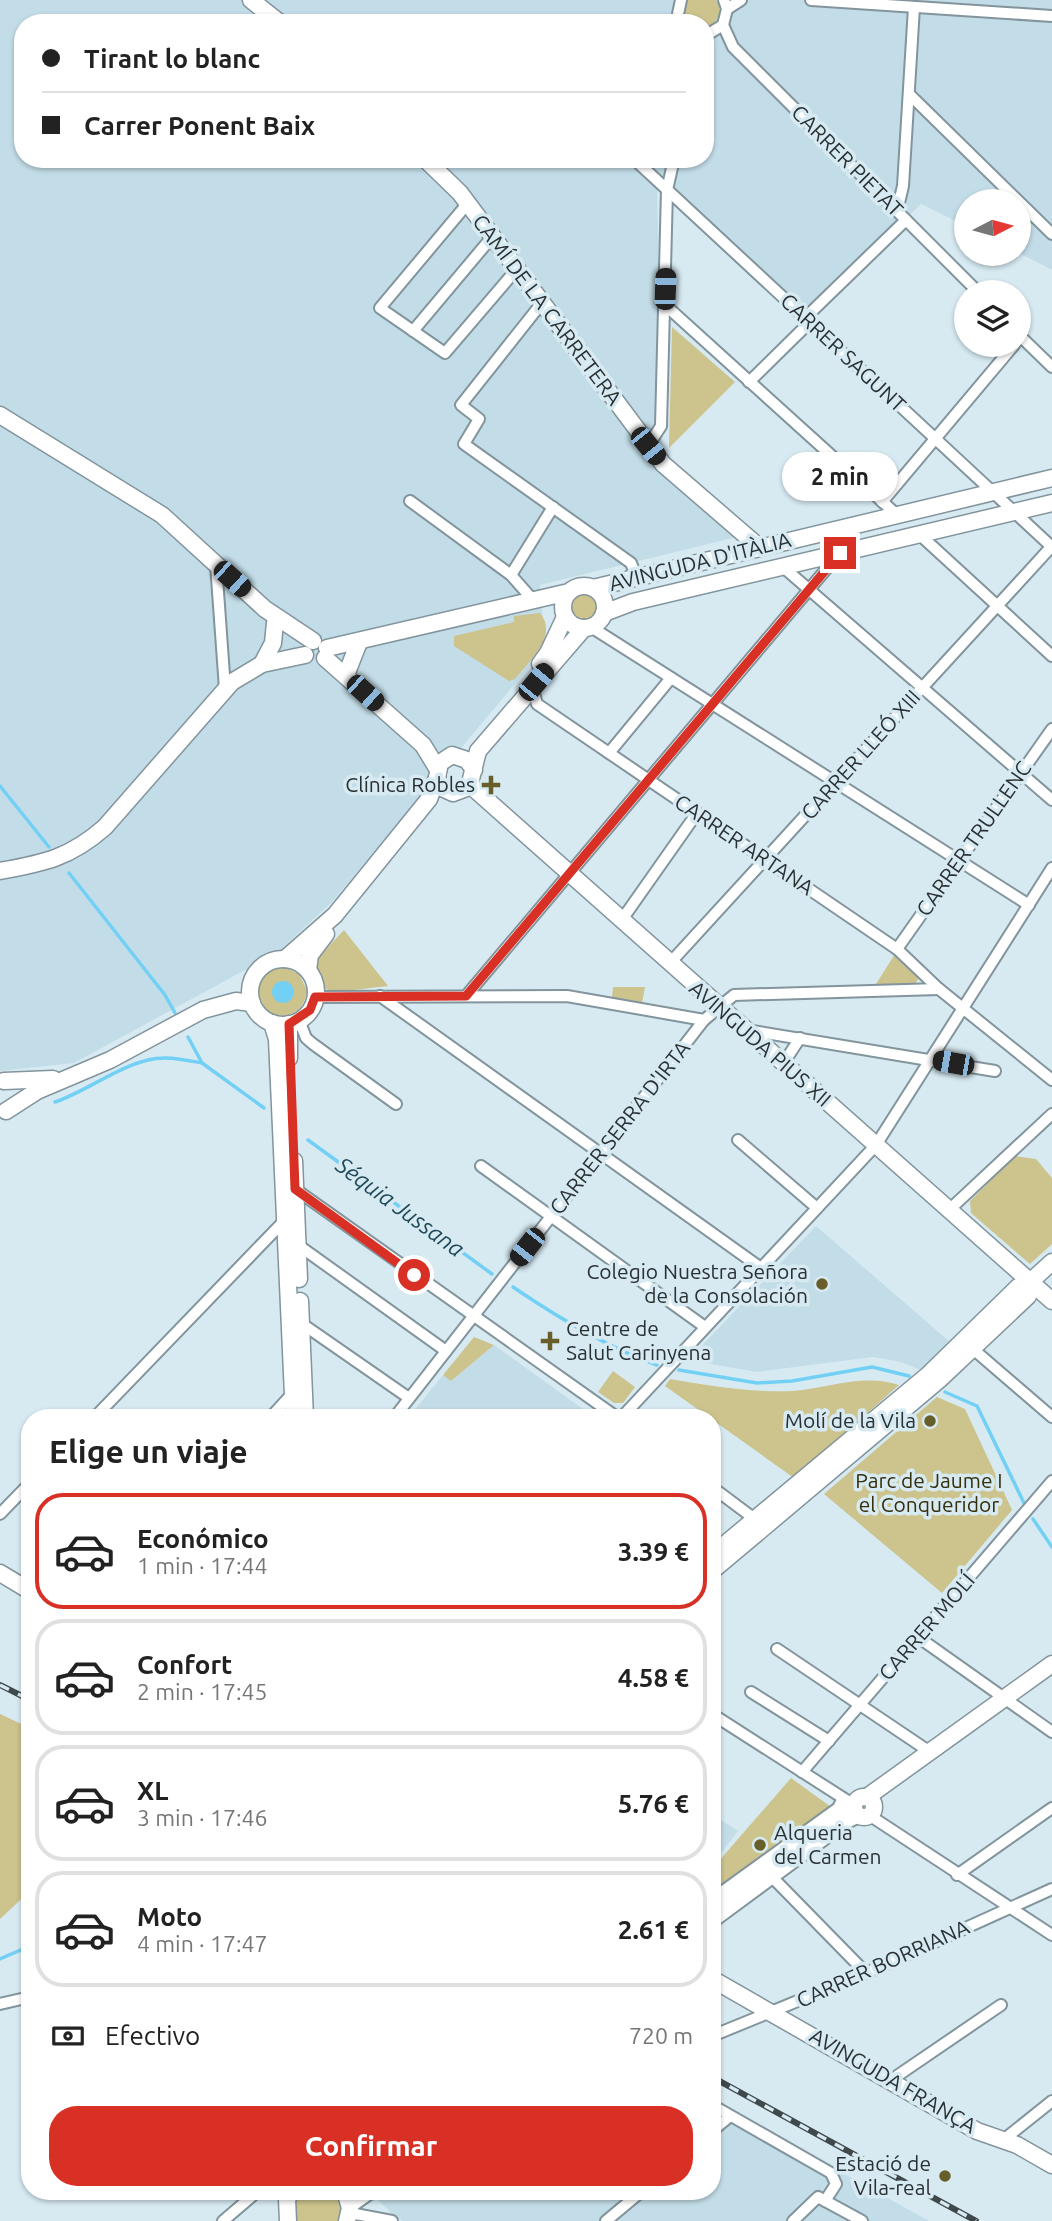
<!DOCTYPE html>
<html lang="es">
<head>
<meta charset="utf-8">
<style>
	:root { --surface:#fff; --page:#f2f2f2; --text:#222; --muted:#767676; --line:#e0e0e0; --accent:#d93025 }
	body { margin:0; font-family:Ubuntu,sans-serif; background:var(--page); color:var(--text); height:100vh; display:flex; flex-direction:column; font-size:26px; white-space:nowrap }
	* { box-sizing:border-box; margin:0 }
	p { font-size:23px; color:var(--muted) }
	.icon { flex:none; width:38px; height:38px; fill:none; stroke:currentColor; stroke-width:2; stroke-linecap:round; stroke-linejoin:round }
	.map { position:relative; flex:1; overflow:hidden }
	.details { position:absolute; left:21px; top:1409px; width:700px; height:791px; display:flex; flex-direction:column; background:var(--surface); border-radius:28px; box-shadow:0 2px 5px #0004 }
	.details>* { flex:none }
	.hud { position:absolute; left:14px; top:14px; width:700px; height:154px; border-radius:28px; box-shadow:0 2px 5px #0004; display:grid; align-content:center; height:154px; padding:0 28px; background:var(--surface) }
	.needle { width:46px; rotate:84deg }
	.tools { position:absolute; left:954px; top:189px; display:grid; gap:14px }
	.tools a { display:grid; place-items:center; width:77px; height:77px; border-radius:50%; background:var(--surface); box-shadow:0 2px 5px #0004; font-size:35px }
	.end { position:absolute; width:32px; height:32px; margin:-16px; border:9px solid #d93025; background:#fff; box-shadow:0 0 0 4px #fff }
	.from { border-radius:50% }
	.bubble { position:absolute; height:49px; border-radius:24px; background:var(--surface); box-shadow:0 2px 5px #0004; font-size:23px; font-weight:700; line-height:49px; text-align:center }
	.car { position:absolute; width:21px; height:42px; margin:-21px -10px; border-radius:9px; box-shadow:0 0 5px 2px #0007; background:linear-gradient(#222 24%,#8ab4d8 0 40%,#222 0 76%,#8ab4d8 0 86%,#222 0) }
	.hud b { display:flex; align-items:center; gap:24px; height:66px; font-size:26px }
	.hud b+b { border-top:2px solid var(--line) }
	.hud i { width:18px; height:18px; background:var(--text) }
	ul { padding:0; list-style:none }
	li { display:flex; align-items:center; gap:21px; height:116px; margin:0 14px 10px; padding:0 14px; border:4px solid var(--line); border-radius:28px }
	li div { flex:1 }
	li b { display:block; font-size:26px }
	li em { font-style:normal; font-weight:700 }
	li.active { border-color:var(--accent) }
	li>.icon { width:63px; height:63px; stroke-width:1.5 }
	h2 { padding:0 28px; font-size:32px; line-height:84px }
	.pay { display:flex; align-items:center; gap:18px; height:77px; padding:0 28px; font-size:26px }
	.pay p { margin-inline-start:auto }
	.primary-button { display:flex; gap:14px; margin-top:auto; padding:14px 28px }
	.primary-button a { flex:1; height:80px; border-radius:28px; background:var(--accent); color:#fff; font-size:28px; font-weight:700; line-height:80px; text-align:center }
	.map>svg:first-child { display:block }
	.built { fill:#c3dde8; fill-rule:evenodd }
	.green { fill:#ccc38d }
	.water { fill:#73d0f5 }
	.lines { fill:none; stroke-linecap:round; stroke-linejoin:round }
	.stream { stroke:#73d0f5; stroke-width:3.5 }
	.street-casing { stroke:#82949c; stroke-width:14 }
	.secondary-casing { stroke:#82949c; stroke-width:19 }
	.street { stroke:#fff; stroke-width:10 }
	.secondary { stroke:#fff; stroke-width:16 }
	.rail-casing { stroke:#3f484b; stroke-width:6 }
	.rail { stroke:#d7eaf2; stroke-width:3.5; stroke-dasharray:10; stroke-linecap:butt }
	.route { stroke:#d93025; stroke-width:9 }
	.poi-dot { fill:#675e2a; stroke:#d7eaf2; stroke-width:2.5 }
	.labels { text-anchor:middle; stroke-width:7; stroke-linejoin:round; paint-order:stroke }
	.street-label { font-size:21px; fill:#293033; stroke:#d7eaf2 }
	.poi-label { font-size:21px; fill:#293033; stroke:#d7eaf2; text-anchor:end }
	.park-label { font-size:21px; fill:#352f0b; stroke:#d7eaf2 }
	.water-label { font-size:23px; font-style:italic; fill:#1f4958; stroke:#d7eaf2 }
</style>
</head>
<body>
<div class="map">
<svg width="1052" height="2221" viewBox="0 0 1052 2221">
	<rect width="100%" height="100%" fill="#d7eaf2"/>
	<!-- built -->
	<g class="built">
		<path d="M0 0H1052V270L1019 253 1018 201H966V226L921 204 808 314 657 182 662 468 737 537 540 585 545 648 331 903 278 952 74 1063 0 1071ZM23 23H705V159H23Z"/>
		<path d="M816 1226 950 1342 921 1370 901 1362 873 1357 757 1372 694 1361 693 1355Z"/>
		<path d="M494 1345 594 1417 408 1418 443 1375 451 1381Z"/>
		<path d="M712 1814 738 1831 712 1865Z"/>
		<path d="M712 2100 929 2221H403L391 2213 369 2191H712Z"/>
	</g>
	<!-- green -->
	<g class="green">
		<path d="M686 0H716C724 14 717 22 705 30V23H685L682 12Z"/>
		<path d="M672 327 735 382 669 448Z"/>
		<circle cx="584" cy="607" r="13"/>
		<path d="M540 613C559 636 529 661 515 679L509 681 454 646V636L514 622V616Z"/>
		<path d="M344 930 388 986C376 987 328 995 322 987 318 981 317 968 316 960Z"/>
		<path d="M895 954 920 976 915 984H876Z"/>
		<path d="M284 967 299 974 307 990C305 1013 283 1024 265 1009L258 993C259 977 268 968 284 967Z"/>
		<path d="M613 987H645L642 1003 612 998Z"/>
		<path d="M1015 1156 1036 1159 1052 1178V1244L1030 1264 971 1213 970 1201Z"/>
		<path d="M474 1337 494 1345 451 1381 443 1375Z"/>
		<path d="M613 1371 635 1387 623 1403H614L598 1392Z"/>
		<path d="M670 1379C711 1386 752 1393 793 1391 828 1388 864 1373 899 1385L794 1478 665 1386Z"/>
		<path d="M937 1397 965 1409 1012 1510 942 1593 824 1494Z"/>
		<path d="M0 1714 30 1728V1891L0 1919Z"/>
		<path d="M791 1778 831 1807 712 1893V1869Z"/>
		<path d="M299 2191H336L343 2206 341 2221H294L291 2203Z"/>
	</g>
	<!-- water -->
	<circle class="water" cx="283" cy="992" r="11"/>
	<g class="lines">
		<!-- stream -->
		<g class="stream">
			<path d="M0 786 49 847"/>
			<path d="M69 873 165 995 175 1013"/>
			<path d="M188 1037 202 1063 264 1108"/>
			<path d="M55 1102C87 1091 115 1068 148 1060 166 1055 185 1060 202 1063"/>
			<path d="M308 1140 492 1274"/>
			<path d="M513 1287C557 1317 606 1347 657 1365"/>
			<path d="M679 1370 757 1383 792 1381 872 1367 909 1376"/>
			<path d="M945 1392 977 1406 1024 1503"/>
			<path d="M1033 1519 1052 1547"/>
			<path d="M0 1959 30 1946"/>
		</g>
		<!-- street casing -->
		<g class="street-casing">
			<g id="street">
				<path d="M811 0 1052 16"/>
				<path d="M727 9 741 0"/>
				<path d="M681 23 678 14 681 0"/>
				<path d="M723 25 733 47 978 292"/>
				<path d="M705 36 723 25 727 9 724 0"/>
				<path d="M909 94 1052 234"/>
				<path d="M634 159 1052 547"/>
				<path d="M468 203 380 308 445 353 516 270"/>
				<path d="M897 211 903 186 914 7"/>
				<path d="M541 304 461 405 479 419 464 444 631 563 636 576"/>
				<path d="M664 304 896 514"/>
				<path d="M805 318 906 220"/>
				<path d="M413 331 492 237"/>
				<path d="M1018 334 1052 367"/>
				<path d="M749 382 810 322"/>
				<path d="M648 446 661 426 667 190 674 159"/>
				<path d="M410 501 511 575 533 600"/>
				<path d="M882 502 1014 345"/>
				<path d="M919 534 1052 656"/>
				<path d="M216 564 225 689"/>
				<path d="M783 567 1052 800"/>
				<path d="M511 575 553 507"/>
				<path d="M591 627 1029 905"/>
				<path d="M532 686 537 704 897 949 939 989 1052 1080"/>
				<path d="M609 753 671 678"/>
				<path d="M621 921 697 813"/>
				<path d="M897 949 1052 729"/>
				<path d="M670 963 1052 546"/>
				<path d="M380 996 761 1268"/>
				<path d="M466 996 839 554"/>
				<path d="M315 997 567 996 704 1020"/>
				<path d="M299 1020 306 1038 313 1044 396 1104"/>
				<path d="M747 1030 995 1071"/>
				<path d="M783 1064 800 1038"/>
				<path d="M738 1140 817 1208"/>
				<path d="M481 1166 705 1327"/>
				<path d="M295 1189 618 1418"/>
				<path d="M949 1210 1052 1114"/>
				<path d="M298 1245 446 1351"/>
				<path d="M301 1323 409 1398"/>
				<path d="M972 1344 973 1349 1052 1417"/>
				<path d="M94 1418 285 1220"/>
				<path d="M270 1418 293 1393"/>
				<path d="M394 1418 704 1020 734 995 939 989"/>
				<path d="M621 1418 876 1145 1052 868"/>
				<path d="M712 1487 760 1523"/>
				<path d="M0 1514 30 1483"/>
				<path d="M918 1637 1052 1732"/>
				<path d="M777 1649 930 1752"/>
				<path d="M751 1692 829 1741"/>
				<path d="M712 1714 854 1805"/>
				<path d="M802 1772 1052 1481"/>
				<path d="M869 1815 1052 1935"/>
				<path d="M957 1875 1052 1808"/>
				<path d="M774 1879 866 1973"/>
				<path d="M712 1899 838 1808 842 1800"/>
				<path d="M712 1923 847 1823 861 1816"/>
				<path d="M0 2004 30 1997"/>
				<path d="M712 2036 866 1973 1052 1889"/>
				<path d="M897 2076 1001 2005"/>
				<path d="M712 2105 831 2173 836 2184 825 2201"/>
				<path d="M712 2131 729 2117"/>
				<path d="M1002 2141 1052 2101"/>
				<path d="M350 2208 374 2191"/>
				<path d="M350 2213 392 2221"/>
				<path d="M223 2221 258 2191"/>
				<path d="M606 2221 642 2191"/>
				<path d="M793 2221 818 2197 862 2221"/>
			</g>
		</g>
		<!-- secondary casing -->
		<g class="secondary-casing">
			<g id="secondary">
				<path d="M251 0 280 23"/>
				<path d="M425 159 460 193 663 464 759 547"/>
				<path d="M0 415 162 515 265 609 313 641"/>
				<circle cx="584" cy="607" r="21"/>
				<path d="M593 588 1052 478"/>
				<path d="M604 613 633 602 1052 503"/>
				<path d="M327 648 569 592"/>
				<path d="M325 658 423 745 437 768"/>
				<path d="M262 664 273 643 275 623"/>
				<path d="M540 664 548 653 565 617"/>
				<path d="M346 675 359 642"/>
				<path d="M474 770 467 760 452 755 440 763 437 778 442 788 453 793 469 787 478 751 584 628"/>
				<path d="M470 785 1052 1301"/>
				<path d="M0 871C44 863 70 858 105 827L232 682 262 664 305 655"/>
				<path d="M285 959 335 915 429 799 437 778"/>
				<circle cx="283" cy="992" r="33"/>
				<path d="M308 970 310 955 326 934"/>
				<path d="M272 1023 277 1039 294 1418"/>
				<path d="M289 1058V1024"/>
				<path d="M4 1081 53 1079"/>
				<path d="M6 1111 37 1091 110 1060 203 1010 236 1001 252 1003"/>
				<path d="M294 1161 299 1279"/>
				<path d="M300 1301 305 1418"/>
				<path d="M712 1555 928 1375 1018 1287 1030 1282 1052 1262"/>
				<path d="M712 1571 939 1380 1028 1296 1030 1282"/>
				<path d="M0 1573 30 1591"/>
				<circle cx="864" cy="1807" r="10"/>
				<path d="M867 1797 1052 1664"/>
				<path d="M712 1910 854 1807"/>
				<path d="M712 1979 977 2131 1017 2145 1052 2165"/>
				<path d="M345 2191 350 2208 347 2221"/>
				<path d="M288 2221 287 2199 292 2191"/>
			</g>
		</g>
		<!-- street -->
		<use href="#street" class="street"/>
		<!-- secondary -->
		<use href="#secondary" class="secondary"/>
		<!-- rail casing -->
		<g class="rail-casing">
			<g id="rail">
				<path d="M0 1685 30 1700"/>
				<path d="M712 2077 976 2221"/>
			</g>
		</g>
		<!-- rail -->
		<use href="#rail" class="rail"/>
	</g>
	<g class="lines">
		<!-- route -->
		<path class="route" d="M414 1275 295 1189 289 1024 310 1010 315 997 466 996 840 553"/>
	</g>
	<!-- markers -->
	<g class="poi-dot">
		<path d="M487.5 774.5h7v7h7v7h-7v7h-7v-7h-7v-7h7z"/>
		<circle cx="822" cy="1284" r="7"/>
		<path d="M546.5 1330.5h7v7h7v7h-7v7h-7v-7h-7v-7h7z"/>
		<circle cx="930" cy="1421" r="7"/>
		<circle cx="760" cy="1845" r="7"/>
		<circle cx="945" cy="2176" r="7"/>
	</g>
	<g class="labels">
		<!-- street labels -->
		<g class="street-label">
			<text transform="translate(847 161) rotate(45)" y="7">CARRER PIETAT</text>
			<text transform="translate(547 310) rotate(53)" y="7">CAMÍ DE LA CARRETERA</text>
			<text transform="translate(843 353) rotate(43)" y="7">CARRER SAGUNT</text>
			<text transform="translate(700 562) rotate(-14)" y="7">AVINGUDA D'ITÀLIA</text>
			<text transform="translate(861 755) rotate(-48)" y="7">CARRER LLEÓ XIII</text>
			<text transform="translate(974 839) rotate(-55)" y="7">CARRER TRULLENC</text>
			<text transform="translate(744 845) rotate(34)" y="7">CARRER ARTANA</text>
			<text transform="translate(760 1044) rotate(41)" y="7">AVINGUDA PIUS XII</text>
			<text transform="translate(620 1128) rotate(-52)" y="7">CARRER SERRA D'IRTA</text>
			<text transform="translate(927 1627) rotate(-49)" y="7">CARRER MOLÍ</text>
			<text transform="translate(883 1964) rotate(-24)" y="7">CARRER BORRIANA</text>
			<text transform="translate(893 2081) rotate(30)" y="7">AVINGUDA FRANÇA</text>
		</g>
		<!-- poi labels -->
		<g class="poi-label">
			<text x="475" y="792">Clínica Robles</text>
			<text x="808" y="1279">Colegio Nuestra Señora<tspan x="808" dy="24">de la Consolación</tspan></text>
			<text x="566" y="1336" text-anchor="start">Centre de<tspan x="566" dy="24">Salut Carinyena</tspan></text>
			<text x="916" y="1428">Molí de la Vila</text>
			<text x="774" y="1840" text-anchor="start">Alqueria<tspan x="774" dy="24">del Carmen</tspan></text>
			<text x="931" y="2171">Estació de<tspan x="931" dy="24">Vila-real</tspan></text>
		</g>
		<!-- park labels -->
		<g class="park-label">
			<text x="929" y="1488">Parc de Jaume I<tspan x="929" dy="24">el Conqueridor</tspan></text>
		</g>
		<!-- water labels -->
		<g class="water-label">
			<text transform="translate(400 1207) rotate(36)" y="8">Séquia Jussana</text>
		</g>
	</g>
</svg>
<div class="tools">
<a><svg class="needle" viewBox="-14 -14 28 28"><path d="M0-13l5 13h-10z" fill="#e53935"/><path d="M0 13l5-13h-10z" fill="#767676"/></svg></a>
<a><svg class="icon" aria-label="layers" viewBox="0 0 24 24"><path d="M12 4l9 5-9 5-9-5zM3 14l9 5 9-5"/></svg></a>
</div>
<i class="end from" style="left:414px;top:1275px"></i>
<i class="end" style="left:840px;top:553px"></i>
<div class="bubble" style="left:782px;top:452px;width:116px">2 min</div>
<i class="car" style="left:665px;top:289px;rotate:2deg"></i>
<i class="car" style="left:648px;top:446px;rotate:141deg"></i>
<i class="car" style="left:232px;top:579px;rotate:132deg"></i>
<i class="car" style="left:536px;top:682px;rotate:40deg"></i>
<i class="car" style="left:365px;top:693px;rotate:132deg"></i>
<i class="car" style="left:953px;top:1063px;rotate:280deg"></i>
<i class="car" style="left:527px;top:1247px;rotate:218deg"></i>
<div class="hud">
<b><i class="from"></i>Tirant lo blanc</b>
<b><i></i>Carrer Ponent Baix</b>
</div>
<section class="details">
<h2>Elige un viaje</h2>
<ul>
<li class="active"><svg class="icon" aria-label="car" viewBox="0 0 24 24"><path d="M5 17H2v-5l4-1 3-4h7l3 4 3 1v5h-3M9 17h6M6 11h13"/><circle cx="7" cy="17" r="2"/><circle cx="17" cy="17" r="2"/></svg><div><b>Económico</b><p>1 min · 17:44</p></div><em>3.39 €</em></li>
<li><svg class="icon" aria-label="car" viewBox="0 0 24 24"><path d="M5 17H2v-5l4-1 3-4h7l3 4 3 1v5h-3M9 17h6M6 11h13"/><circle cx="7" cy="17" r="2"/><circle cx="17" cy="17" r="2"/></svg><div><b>Confort</b><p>2 min · 17:45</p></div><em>4.58 €</em></li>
<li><svg class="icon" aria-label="car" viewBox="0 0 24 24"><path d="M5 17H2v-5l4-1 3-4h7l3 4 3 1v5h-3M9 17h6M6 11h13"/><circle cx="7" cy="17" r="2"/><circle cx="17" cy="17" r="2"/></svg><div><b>XL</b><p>3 min · 17:46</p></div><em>5.76 €</em></li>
<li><svg class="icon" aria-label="car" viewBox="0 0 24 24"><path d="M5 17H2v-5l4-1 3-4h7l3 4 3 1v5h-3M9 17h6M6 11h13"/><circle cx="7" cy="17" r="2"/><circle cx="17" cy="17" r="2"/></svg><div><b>Moto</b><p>4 min · 17:47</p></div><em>2.61 €</em></li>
</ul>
<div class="pay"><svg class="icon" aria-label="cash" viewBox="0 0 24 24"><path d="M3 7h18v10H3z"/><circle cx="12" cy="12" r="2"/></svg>Efectivo<p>720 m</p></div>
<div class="primary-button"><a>Confirmar</a></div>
</section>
</div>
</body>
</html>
